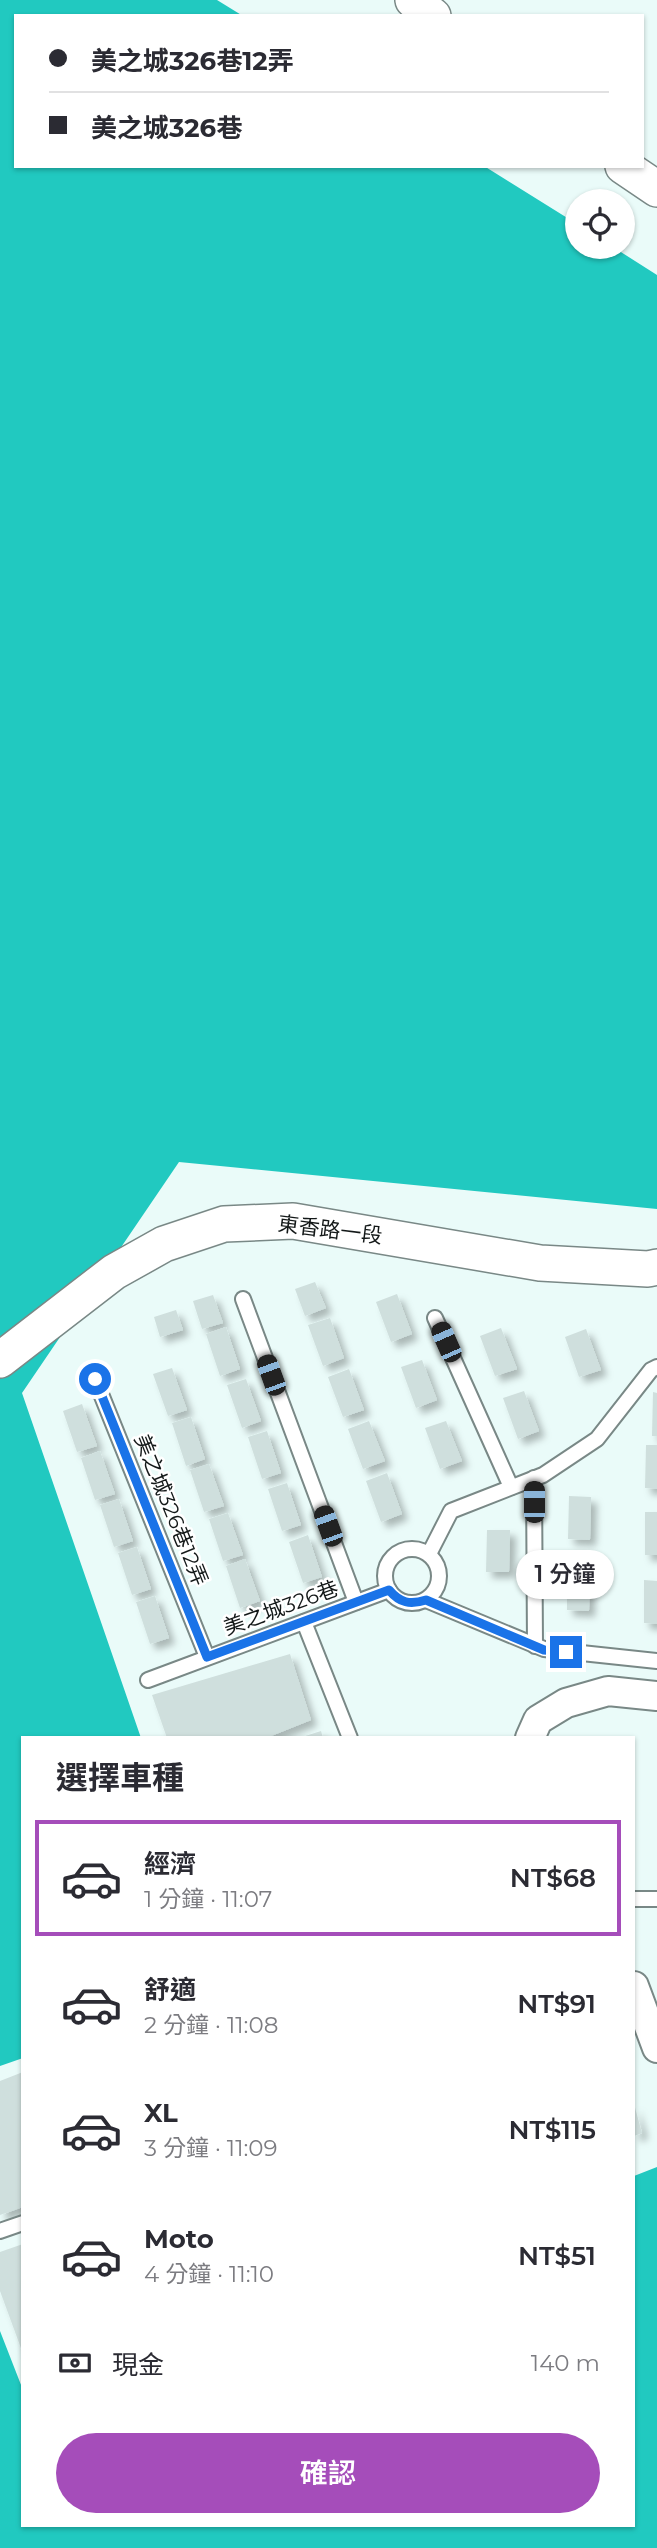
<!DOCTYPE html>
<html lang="zh-TW">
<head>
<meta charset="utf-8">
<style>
	:root { --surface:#fff; --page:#f7f7f7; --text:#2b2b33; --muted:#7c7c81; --line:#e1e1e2; --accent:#a54dba }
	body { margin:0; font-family:Montserrat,"Noto Sans TC",sans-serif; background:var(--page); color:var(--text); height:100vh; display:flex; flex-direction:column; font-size:26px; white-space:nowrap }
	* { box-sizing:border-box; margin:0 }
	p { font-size:23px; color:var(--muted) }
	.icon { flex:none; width:38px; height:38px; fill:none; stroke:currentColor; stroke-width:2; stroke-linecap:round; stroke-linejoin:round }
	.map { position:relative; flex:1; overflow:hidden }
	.panel { position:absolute; left:21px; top:1736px; width:614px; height:791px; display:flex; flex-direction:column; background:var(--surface); border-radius:0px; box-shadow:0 2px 5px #0004 }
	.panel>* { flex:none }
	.banner { position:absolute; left:14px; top:14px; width:630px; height:154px; border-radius:0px; box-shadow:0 2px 5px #0004; display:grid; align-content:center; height:154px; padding:0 35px; background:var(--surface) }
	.fabs { position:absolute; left:565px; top:189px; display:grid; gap:14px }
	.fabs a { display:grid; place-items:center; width:70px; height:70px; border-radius:50%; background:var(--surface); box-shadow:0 2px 5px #0004; font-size:35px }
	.end { position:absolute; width:32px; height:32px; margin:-16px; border:9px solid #1a73e8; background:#fff; box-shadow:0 0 0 4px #fff }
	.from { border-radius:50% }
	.bubble { position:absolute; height:49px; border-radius:24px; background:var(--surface); box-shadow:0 2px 5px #0004; font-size:23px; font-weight:600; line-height:49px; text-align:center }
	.car { position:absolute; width:21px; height:42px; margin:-21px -10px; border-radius:9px; box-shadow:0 0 5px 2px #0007; background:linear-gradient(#222 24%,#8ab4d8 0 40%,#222 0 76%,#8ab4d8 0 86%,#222 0) }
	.banner b { display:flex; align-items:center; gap:24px; height:66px; font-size:26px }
	.banner b+b { border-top:2px solid var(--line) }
	.banner i { width:18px; height:18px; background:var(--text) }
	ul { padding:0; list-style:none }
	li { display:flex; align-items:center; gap:21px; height:116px; margin:0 14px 10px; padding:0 21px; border:4px solid transparent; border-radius:0px }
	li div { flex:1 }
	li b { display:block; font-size:26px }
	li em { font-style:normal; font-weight:600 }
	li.current { border-color:var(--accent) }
	li>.icon { width:63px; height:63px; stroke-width:1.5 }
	h2 { padding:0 35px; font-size:32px; line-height:84px }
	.pay { display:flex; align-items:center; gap:18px; height:77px; padding:0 35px; font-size:26px }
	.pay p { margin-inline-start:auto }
	.cta { display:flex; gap:14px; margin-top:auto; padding:14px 35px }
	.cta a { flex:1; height:80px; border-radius:42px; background:var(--accent); color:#fff; font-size:28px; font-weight:600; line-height:80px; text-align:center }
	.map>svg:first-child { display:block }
	.forest { fill:#21c9c0 }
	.building { fill:#cfdfdd; filter:url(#shadow) }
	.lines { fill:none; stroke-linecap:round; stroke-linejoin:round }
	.service-casing { stroke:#798886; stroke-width:18 }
	.minor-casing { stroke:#798886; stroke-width:32 }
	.tertiary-casing { stroke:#798886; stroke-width:38 }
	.service { stroke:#fff; stroke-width:14 }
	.minor { stroke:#fff; stroke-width:28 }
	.tertiary { stroke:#fff; stroke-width:35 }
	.route { stroke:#1a73e8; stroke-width:9 }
	.labels { text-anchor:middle; stroke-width:5; stroke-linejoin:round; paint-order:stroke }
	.street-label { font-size:21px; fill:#131818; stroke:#fff }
</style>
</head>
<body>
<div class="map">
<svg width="657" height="2548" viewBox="0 0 657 2548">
	<defs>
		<filter id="shadow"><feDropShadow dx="6" dy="6" stdDeviation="3.5" flood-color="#0004"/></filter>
	</defs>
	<rect width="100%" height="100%" fill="#eafbf9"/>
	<!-- forest -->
	<g class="forest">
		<path d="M0 0H217L243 16H16V166H484L577 224 578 247H613L657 275V1209L179 1162 22 1393 141 1738H23V2058L0 2066Z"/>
		<path d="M657 2167V2548H0V2331L23 2390V2525H634V2176Z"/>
	</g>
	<!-- building -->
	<g class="building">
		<path d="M315 1282 326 1308 305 1316 295 1289Z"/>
		<path d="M397 1294 412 1334 391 1342 376 1302Z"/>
		<path d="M213 1295 223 1323 202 1329 193 1301Z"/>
		<path d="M176 1310 183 1330 160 1337 154 1317Z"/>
		<path d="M330 1318 344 1358 323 1366 308 1325Z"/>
		<path d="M226 1327 240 1369 220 1376 206 1334Z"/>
		<path d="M501 1328 517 1369 495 1376 480 1336Z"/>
		<path d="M586 1329 601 1370 579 1377 565 1337Z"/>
		<path d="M422 1360 437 1400 416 1408 401 1367Z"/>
		<path d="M172 1368 187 1410 168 1416 153 1374Z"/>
		<path d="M349 1369 364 1410 343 1417 328 1377Z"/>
		<path d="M246 1379 261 1421 242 1428 227 1385Z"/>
		<path d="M524 1391 539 1431 518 1439 503 1398Z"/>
		<path d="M653 1392 657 1393V1436H652Z"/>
		<path d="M82 1404 97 1446 77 1452 63 1411Z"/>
		<path d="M191 1417 205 1459 186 1466 172 1423Z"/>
		<path d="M369 1421 385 1461 363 1469 348 1429Z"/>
		<path d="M446 1421 462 1461 440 1469 425 1428Z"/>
		<path d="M267 1431 281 1473 262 1479 248 1437Z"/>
		<path d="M646 1445H657V1489L645 1488Z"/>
		<path d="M100 1451 115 1494 95 1500 81 1458Z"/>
		<path d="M209 1464 224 1506 204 1512 190 1470Z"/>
		<path d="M387 1473 402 1514 381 1522 366 1481Z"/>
		<path d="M287 1483 301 1525 282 1531 268 1489Z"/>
		<path d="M569 1496 591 1497 590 1540 568 1539Z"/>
		<path d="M119 1499 133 1541 114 1547 100 1505Z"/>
		<rect x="645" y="1512" width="12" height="43"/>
		<path d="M228 1513 243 1555 223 1561 209 1519Z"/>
		<path d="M487 1530H510L509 1572H486Z"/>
		<path d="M308 1535 322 1577 303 1583 289 1542Z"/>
		<path d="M137 1547 151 1589 132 1595 118 1553Z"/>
		<path d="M245 1559 260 1601 240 1608 226 1566Z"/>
		<path d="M567 1567 590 1568 589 1611 567 1610Z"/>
		<path d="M644 1580 657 1581V1624L644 1623Z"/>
		<path d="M155 1596 169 1638 150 1644 136 1602Z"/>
		<path d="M290 1654 311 1720 266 1738H167L152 1695Z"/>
		<path d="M321 1731 323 1738H302V1737Z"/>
		<path d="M23 2072V2207L0 2215V2081Z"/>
		<path d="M634 2104 642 2133 634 2136Z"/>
		<path d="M23 2244V2351H22L0 2291V2252Z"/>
	</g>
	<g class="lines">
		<!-- service casing -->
		<g class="service-casing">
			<g id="service">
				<path d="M243 1299 356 1602"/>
				<path d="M435 1318 511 1487"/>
				<path d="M95 1379 207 1657"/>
				<path d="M534 1478 535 1646"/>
				<circle cx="412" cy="1576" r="27"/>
				<path d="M429 1554 451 1511 543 1475 597 1439 651 1370 657 1367"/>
				<path d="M426 1600 544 1649 657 1661"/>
				<path d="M304 1622 350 1738"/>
				<path d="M148 1680 389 1590"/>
				<path d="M634 1899H657"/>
				<path d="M0 2231 23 2223"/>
			</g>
		</g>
		<!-- minor casing -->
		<g class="minor-casing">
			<g id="minor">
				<path d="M530 1738 538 1720 566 1703 608 1691 657 1696"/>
				<path d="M634 1986 657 2048"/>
			</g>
		</g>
		<!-- tertiary casing -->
		<g class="tertiary-casing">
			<g id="tertiary">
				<path d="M413 0 433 16"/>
				<path d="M623 166 657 189"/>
				<path d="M0 1360 114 1272 164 1244 224 1224 293 1221 540 1263 648 1269 657 1267"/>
			</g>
		</g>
		<!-- service -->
		<use href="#service" class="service"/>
		<!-- minor -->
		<use href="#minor" class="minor"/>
		<!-- tertiary -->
		<use href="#tertiary" class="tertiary"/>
	</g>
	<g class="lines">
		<!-- route -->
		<path class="route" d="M95 1379 207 1657 389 1590C400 1603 410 1605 426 1600L544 1650 566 1652"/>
	</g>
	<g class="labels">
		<!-- street labels -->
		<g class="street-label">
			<text transform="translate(330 1230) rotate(7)" y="7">東香路一段</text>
			<text transform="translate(171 1510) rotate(68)" y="7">美之城326巷12弄</text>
			<text transform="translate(281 1608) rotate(-20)" y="7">美之城326巷</text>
		</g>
	</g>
</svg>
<div class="fabs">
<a><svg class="icon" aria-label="locate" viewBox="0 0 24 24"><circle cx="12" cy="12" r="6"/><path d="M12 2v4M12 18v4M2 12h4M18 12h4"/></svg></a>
</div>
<i class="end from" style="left:95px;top:1379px"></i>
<i class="end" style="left:566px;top:1652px"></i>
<div class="bubble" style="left:516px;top:1550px;width:98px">1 分鐘</div>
<i class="car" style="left:446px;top:1342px;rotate:336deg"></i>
<i class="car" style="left:271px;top:1375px;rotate:340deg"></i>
<i class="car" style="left:534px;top:1502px;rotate:0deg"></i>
<i class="car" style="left:328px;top:1526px;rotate:340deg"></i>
<div class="banner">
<b><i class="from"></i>美之城326巷12弄</b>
<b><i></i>美之城326巷</b>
</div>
<section class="panel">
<h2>選擇車種</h2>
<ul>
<li class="current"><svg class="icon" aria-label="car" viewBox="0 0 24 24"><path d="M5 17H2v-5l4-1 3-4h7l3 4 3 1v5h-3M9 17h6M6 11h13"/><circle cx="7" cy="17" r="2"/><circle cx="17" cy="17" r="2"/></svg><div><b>經濟</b><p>1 分鐘 · 11:07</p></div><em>NT$68</em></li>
<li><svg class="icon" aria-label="car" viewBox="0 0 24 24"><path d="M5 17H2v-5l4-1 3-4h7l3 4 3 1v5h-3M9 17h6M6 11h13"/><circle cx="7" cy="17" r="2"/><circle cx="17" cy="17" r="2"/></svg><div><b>舒適</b><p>2 分鐘 · 11:08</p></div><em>NT$91</em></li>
<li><svg class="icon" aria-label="car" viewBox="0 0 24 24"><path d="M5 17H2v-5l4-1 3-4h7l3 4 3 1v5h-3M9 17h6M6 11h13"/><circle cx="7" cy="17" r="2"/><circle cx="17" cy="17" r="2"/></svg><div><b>XL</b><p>3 分鐘 · 11:09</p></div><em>NT$115</em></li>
<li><svg class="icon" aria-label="car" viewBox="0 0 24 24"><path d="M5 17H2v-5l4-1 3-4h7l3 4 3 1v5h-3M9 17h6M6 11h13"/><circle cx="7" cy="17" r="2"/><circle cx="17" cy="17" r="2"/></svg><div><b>Moto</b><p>4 分鐘 · 11:10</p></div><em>NT$51</em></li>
</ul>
<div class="pay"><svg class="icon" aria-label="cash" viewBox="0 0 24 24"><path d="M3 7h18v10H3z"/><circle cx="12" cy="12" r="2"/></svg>現金<p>140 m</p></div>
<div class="cta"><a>確認</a></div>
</section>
</div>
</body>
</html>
